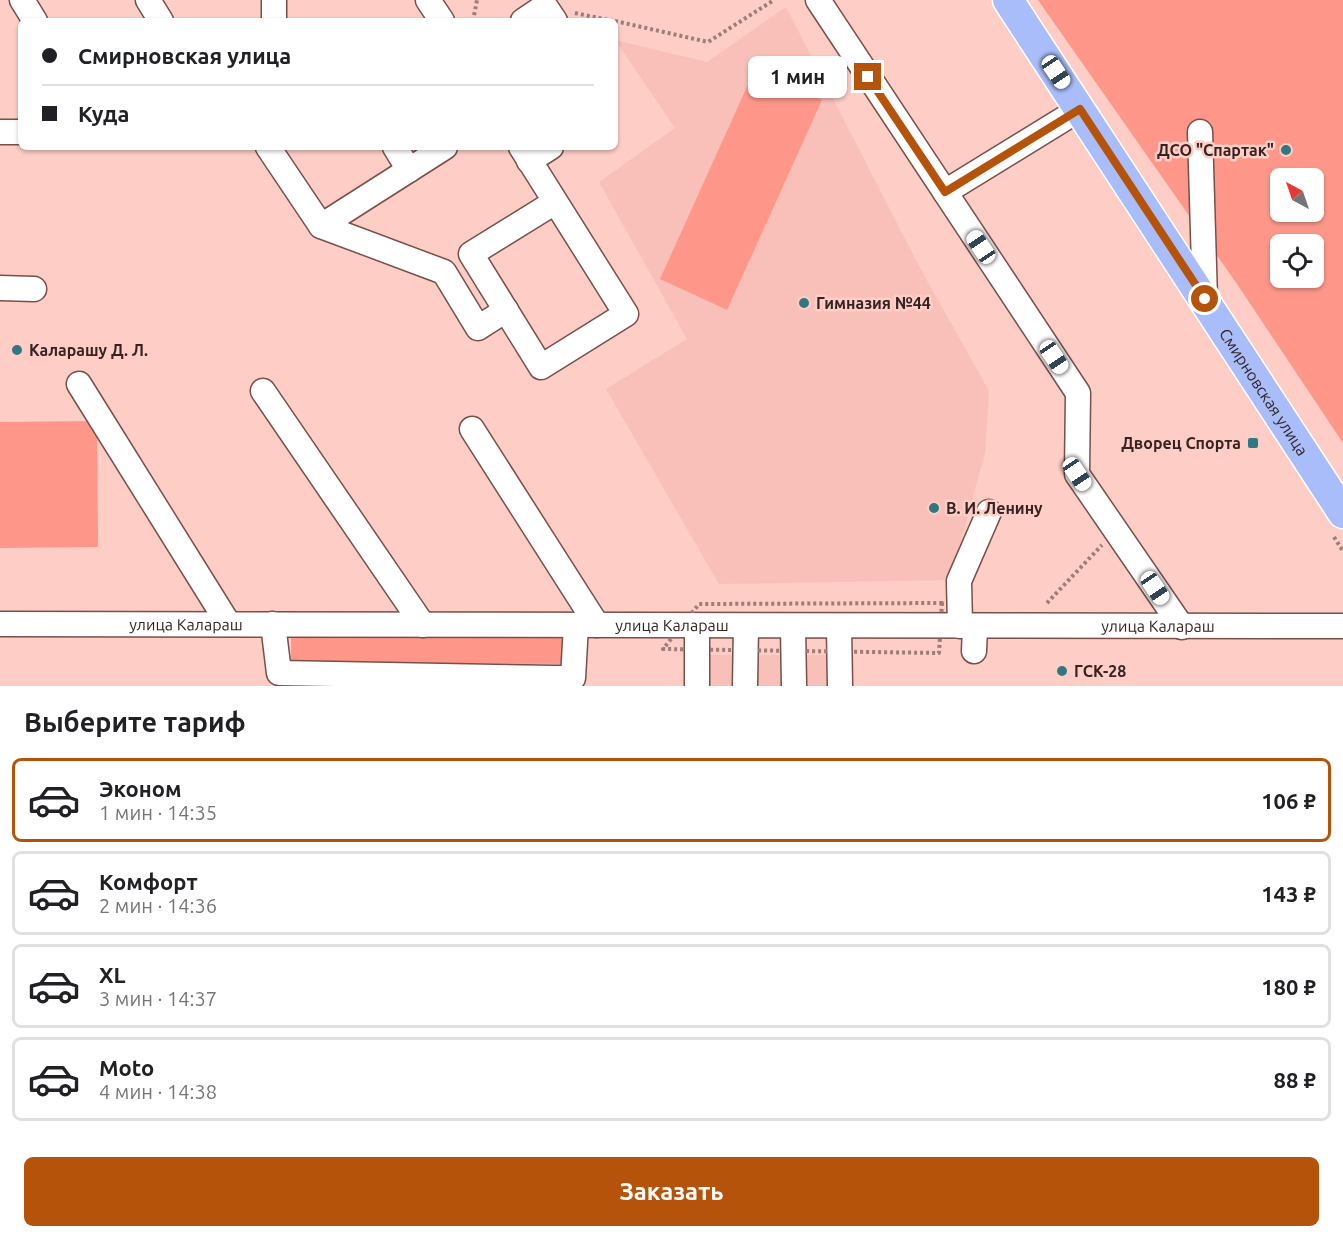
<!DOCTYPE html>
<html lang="ru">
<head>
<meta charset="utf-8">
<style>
	:root { --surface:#fff; --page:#f2f2f2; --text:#202124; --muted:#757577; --line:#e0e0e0; --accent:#b45309 }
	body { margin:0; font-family:Ubuntu,sans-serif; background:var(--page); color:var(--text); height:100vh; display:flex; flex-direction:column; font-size:22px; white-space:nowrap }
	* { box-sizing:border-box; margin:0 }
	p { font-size:20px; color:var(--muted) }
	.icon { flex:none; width:33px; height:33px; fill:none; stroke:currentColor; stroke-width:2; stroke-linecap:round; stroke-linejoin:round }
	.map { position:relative; height:686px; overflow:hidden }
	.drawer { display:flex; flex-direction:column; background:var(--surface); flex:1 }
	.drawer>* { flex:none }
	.banner { position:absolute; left:18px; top:18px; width:600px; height:132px; border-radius:9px; box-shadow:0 2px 4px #0004; display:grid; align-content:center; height:132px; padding:0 24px; background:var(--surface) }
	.needle { width:39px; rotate:320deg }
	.tools { position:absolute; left:1270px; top:168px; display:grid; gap:12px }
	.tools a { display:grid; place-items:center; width:54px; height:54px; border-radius:9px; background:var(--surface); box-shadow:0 2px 4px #0004; font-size:30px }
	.end { position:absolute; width:27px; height:27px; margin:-14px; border:8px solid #b45309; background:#fff; box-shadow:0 0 0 3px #fff }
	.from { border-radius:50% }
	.bubble { position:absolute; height:42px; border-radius:9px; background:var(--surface); box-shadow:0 2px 4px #0004; font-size:20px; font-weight:700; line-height:42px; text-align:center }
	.car { position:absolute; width:18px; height:36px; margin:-18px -9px; border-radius:8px; box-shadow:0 0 4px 2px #0007; background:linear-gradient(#fff 24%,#345 0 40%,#fff 0 76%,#345 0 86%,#fff 0) }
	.banner b { display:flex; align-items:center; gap:21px; height:57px; font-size:22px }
	.banner b+b { border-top:2px solid var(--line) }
	.banner i { width:15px; height:15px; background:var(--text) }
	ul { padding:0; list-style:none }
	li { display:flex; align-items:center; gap:18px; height:84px; margin:0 12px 9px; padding:0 12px; border:3px solid var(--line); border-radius:9px }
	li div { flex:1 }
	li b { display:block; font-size:22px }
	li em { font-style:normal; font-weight:700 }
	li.on { border-color:var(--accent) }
	li>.icon { width:54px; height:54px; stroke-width:1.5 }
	h2 { padding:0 24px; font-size:27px; line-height:72px }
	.cta { display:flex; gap:12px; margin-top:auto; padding:12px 24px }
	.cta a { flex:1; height:69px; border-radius:9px; background:var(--accent); color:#fff; font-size:24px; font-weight:700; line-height:69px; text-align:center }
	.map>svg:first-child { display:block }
	.built { fill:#f8c0b8 }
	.green { fill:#fe978a; fill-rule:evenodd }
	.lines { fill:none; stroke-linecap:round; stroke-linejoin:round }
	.minor-casing { stroke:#784f49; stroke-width:27 }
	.major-casing { stroke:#fff; stroke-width:33 }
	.path { stroke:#9e7c77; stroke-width:4; stroke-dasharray:3 3; stroke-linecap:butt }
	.minor { stroke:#fff; stroke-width:24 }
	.major { stroke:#a8bdfa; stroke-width:30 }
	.route { stroke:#b45309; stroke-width:8 }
	.poi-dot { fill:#307781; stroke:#fdcdc6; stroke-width:2 }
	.labels { text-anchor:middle; stroke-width:5; stroke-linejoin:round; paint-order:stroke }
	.poi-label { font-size:16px; font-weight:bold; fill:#352321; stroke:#fdcdc6; text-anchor:start }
	.street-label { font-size:16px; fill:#352321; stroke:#fdcdc6 }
</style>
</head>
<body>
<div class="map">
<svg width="1343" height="686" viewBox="0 0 1343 686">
	<rect width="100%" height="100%" fill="#fdcdc6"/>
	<!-- built -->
	<g class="built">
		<path d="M786 7 920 268 989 391 985 453 950 580 719 584 606 389 687 339 599 182 675 128 615 40 707 62Z"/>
		<path d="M707 655H849L850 686H707Z"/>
	</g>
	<!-- green -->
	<g class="green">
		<path d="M1038 0H1343V443L1237 284ZM1281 178H1314V212H1281ZM1281 244H1314V278H1281Z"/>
		<path d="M755 69 822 100 727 310 660 279Z"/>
		<path d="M97 421 98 547 0 548V422Z"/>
		<path d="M291 632 566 633V664L291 663Z"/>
	</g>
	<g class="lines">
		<!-- minor casing -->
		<g class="minor-casing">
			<g id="minor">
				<path d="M22 0 35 21"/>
				<path d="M148 0 161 21"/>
				<path d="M274 0V21"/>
				<path d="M428 0 442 21"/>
				<path d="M818 0 1078 393 1077 474 1182 627"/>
				<path d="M523 21 545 6 555 21"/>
				<path d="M0 132H21"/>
				<path d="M1200 132 1205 299"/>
				<path d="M268 147 321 226 444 272 478 328 506 310"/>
				<path d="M395 147 409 170"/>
				<path d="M521 147 626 314 541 367 471 254 555 202"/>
				<path d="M529 161 551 147"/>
				<path d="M945 192 1080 109"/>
				<path d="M321 226 445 147"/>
				<path d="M0 288 34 289"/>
				<path d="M79 384 228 623"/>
				<path d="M263 391 423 625"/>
				<path d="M472 429 597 625"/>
				<path id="s1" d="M0 624 1343 626"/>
				<path d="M273 624 279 673 555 678H573L576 625"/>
				<path d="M793 626 794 686"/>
				<path d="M839 626 840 686"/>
				<path d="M960 626 959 581 989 512"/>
				<path d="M974 651 975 627"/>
				<path d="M697 686V626"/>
				<path d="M745 686 746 626"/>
			</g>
		</g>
		<!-- major casing -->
		<g class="major-casing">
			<g id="major">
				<path id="s2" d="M1008 0 1343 513"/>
			</g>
		</g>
		<!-- path -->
		<g class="path">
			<path d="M575 13 613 21"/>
			<path d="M473 21 477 0"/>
			<path d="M615 21 708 42 774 0"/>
			<path d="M1334 537 1343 551"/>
			<path d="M942 603 939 653 663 649 699 604Z"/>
			<path d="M1047 603 1102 545"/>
		</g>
		<!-- minor -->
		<use href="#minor" class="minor"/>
		<!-- major -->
		<use href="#major" class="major"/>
	</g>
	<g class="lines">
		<!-- route -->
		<path class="route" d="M868 77 945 192 1080 109 1205 299"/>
	</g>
	<!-- markers -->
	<g class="poi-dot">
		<circle cx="1286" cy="150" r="6"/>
		<circle cx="804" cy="303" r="6"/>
		<circle cx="17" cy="350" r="6"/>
		<rect x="1247" y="437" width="12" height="12" rx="3"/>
		<circle cx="934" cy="508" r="6"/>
		<circle cx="1062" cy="671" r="6"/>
	</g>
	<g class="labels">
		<!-- poi labels -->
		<g class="poi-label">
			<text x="1274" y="156" text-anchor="end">ДСО "Спартак"</text>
			<text x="816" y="309">Гимназия №44</text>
			<text x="29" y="356">Каларашу Д. Л.</text>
			<text x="1241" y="449" text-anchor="end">Дворец Спорта</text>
			<text x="946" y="514">В. И. Ленину</text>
			<text x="1074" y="677">ГСК-28</text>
		</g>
		<!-- street labels -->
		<g class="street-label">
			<text dy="6" stroke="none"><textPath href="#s2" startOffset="468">Смирновская улица</textPath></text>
			<text dy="6" stroke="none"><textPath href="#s1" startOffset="186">улица Калараш</textPath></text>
			<text dy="6" stroke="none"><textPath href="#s1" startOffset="672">улица Калараш</textPath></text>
			<text dy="6" stroke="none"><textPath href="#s1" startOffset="1158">улица Калараш</textPath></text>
		</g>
	</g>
</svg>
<div class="tools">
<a><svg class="needle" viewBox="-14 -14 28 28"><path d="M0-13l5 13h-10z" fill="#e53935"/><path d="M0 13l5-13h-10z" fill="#757577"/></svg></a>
<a><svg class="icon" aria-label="locate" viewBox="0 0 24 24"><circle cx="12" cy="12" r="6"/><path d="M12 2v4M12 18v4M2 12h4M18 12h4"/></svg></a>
</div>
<i class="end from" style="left:1205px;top:299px"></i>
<i class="end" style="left:868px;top:77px"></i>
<div class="bubble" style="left:748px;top:56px;width:99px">1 мин</div>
<i class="car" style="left:1056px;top:72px;rotate:146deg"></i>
<i class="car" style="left:981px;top:247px;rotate:326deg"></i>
<i class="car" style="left:1054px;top:357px;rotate:146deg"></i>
<i class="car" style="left:1077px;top:474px;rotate:146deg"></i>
<i class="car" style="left:1155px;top:588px;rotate:146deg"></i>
<div class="banner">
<b><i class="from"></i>Смирновская улица</b>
<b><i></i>Куда</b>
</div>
</div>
<section class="drawer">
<h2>Выберите тариф</h2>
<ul>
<li class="on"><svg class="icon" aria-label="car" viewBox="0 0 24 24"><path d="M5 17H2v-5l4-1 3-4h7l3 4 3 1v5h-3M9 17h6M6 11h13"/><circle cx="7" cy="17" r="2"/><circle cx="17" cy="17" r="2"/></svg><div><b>Эконом</b><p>1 мин · 14:35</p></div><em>106 ₽</em></li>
<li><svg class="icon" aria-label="car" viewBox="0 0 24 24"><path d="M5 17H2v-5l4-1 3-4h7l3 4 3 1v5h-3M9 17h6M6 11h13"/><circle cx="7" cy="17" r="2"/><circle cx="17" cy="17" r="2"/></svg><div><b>Комфорт</b><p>2 мин · 14:36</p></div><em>143 ₽</em></li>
<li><svg class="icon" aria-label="car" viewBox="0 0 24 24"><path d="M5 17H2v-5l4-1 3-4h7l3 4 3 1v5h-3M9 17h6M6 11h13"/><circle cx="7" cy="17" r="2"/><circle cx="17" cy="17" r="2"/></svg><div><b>XL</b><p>3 мин · 14:37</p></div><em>180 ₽</em></li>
<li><svg class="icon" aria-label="car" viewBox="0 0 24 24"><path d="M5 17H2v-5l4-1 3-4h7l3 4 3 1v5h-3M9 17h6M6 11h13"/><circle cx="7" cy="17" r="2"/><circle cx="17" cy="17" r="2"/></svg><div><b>Moto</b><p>4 мин · 14:38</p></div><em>88 ₽</em></li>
</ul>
<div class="cta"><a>Заказать</a></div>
</section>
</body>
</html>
